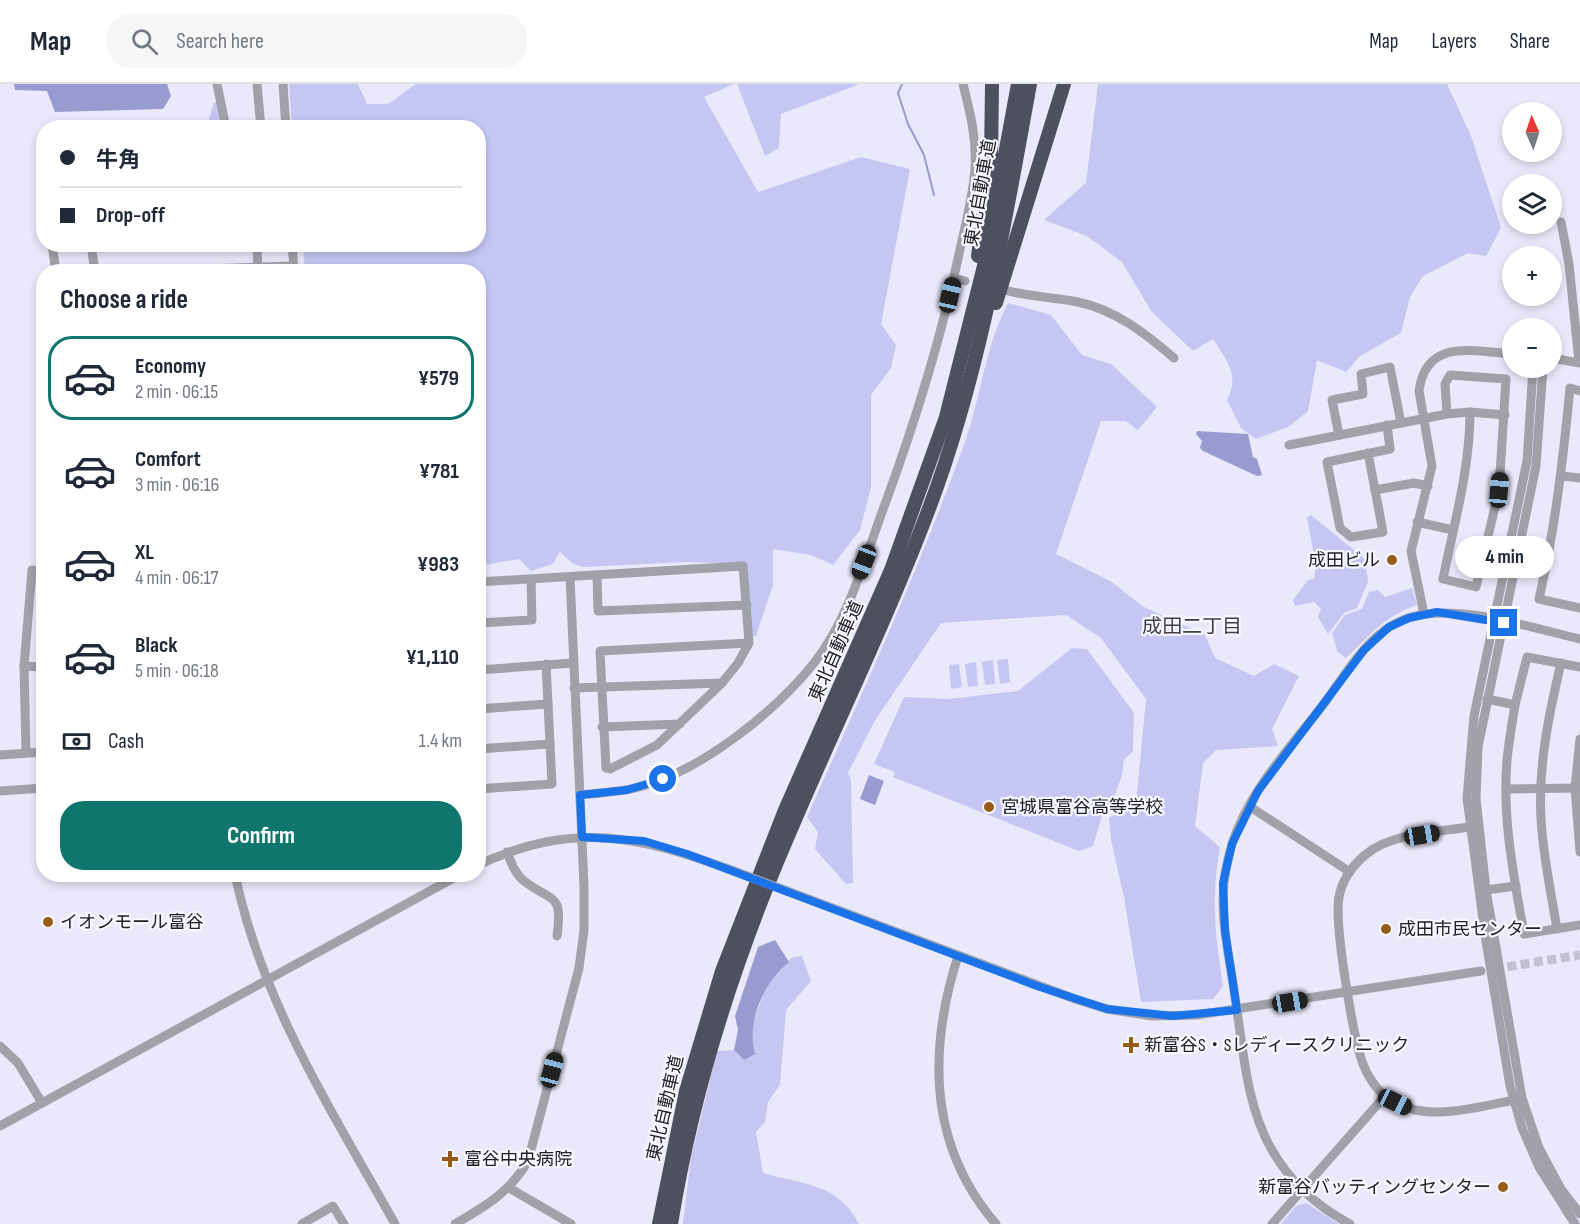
<!DOCTYPE html>
<html lang="en">
<head>
<meta charset="utf-8">
<style>
	:root { --surface:#fff; --page:#f6f6f7; --text:#1f2937; --muted:#747a83; --line:#e0e1e3; --accent:#0f766e }
	body { margin:0; font-family:"Sofia Sans Condensed","Noto Sans JP",sans-serif; background:var(--page); color:var(--text); height:100vh; display:flex; flex-direction:column; font-size:22px; white-space:nowrap }
	* { box-sizing:border-box; margin:0 }
	p { font-size:20px; color:var(--muted) }
	.icon { flex:none; width:33px; height:33px; fill:none; stroke:currentColor; stroke-width:2; stroke-linecap:round; stroke-linejoin:round }
	.map { position:relative; flex:1; overflow:hidden }
	.side { position:absolute; left:36px; top:180px; width:450px; height:618px; display:flex; flex-direction:column; background:var(--surface); border-radius:24px; box-shadow:0 3px 9px #0003 }
	.side>* { flex:none }
	.banner { position:absolute; left:36px; top:36px; width:450px; height:132px; border-radius:24px; box-shadow:0 3px 9px #0003; display:grid; align-content:center; height:132px; padding:0 24px; background:var(--surface) }
	.needle { width:39px; rotate:357deg }
	.fabs { position:absolute; left:1502px; top:18px; display:grid; gap:12px }
	.fabs a { display:grid; place-items:center; width:60px; height:60px; border-radius:50%; background:var(--surface); box-shadow:0 3px 9px #0003; font-size:30px }
	.end { position:absolute; width:27px; height:27px; margin:-14px; border:8px solid #1a73e8; background:#fff; box-shadow:0 0 0 3px #fff }
	.from { border-radius:50% }
	.bubble { position:absolute; height:42px; border-radius:21px; background:var(--surface); box-shadow:0 3px 9px #0003; font-size:20px; font-weight:700; line-height:42px; text-align:center }
	.car { position:absolute; width:18px; height:36px; margin:-18px -9px; border-radius:8px; box-shadow:0 0 4px 2px #0007; background:linear-gradient(#222 24%,#8ab4d8 0 40%,#222 0 76%,#8ab4d8 0 86%,#222 0) }
	.banner b { display:flex; align-items:center; gap:21px; height:57px; font-size:22px }
	.banner b+b { border-top:2px solid var(--line) }
	.banner i { width:15px; height:15px; background:var(--text) }
	ul { padding:0; list-style:none }
	li { display:flex; align-items:center; gap:18px; height:84px; margin:0 12px 9px; padding:0 12px; border:3px solid transparent; border-radius:24px }
	li div { flex:1 }
	li b { display:block; font-size:22px }
	li em { font-style:normal; font-weight:700 }
	li.on { border-color:var(--accent) }
	li>.icon { width:54px; height:54px; stroke-width:1.5 }
	h2 { padding:0 24px; font-size:27px; line-height:72px }
	.pay { display:flex; align-items:center; gap:15px; height:66px; padding:0 24px; font-size:22px }
	.pay p { margin-inline-start:auto }
	.action { display:flex; gap:12px; margin-top:auto; padding:12px 24px }
	.action a { flex:1; height:69px; border-radius:24px; background:var(--accent); color:#fff; font-size:24px; font-weight:700; line-height:69px; text-align:center }
	header { display:flex; align-items:center; gap:36px; box-sizing:border-box; height:84px; padding:0 30px; background:var(--surface); border-bottom:2px solid var(--line) }
	header strong { font-size:28px }
	nav { display:flex; gap:33px; margin-inline-start:auto; font-size:21px }
	.search { width:420px; height:54px; background:var(--page); display:flex; align-items:center; gap:15px; box-sizing:border-box; padding:0 21px; border-radius:24px; color:var(--muted); font-size:22px }
	.map>svg:first-child { display:block }
	.green { fill:#c5c6f2 }
	.water { fill:#999ad0 }
	.lines { fill:none; stroke-linecap:round; stroke-linejoin:round }
	.stream { stroke:#999ad0; stroke-width:2 }
	.minor-tunnel { stroke:#c1c1d1; stroke-width:9; stroke-dasharray:9 4.5; stroke-linecap:butt }
	.minor { stroke:#a1a1a9; stroke-width:9 }
	.highway { stroke:#4f505e; stroke-width:14 }
	.minor-bridge { stroke:#a1a1a9; stroke-width:9 }
	.route { stroke:#1a73e8; stroke-width:8 }
	.poi-dot { fill:#945c16; stroke:#f7f8ff; stroke-width:2 }
	.labels { text-anchor:middle; stroke-width:4.5; stroke-linejoin:round; paint-order:stroke }
	.street-label { font-size:18px; fill:#202127; stroke:#f7f8ff }
	.poi-label { font-size:18px; fill:#202127; stroke:#f7f8ff; text-anchor:start }
	.neighbourhood-label { font-size:20px; fill:#3e3e4c; stroke:#f7f8ff }
</style>
</head>
<body>
<header>
<strong>Map</strong>
<div class="search"><svg class="icon" aria-label="search" viewBox="0 0 24 24"><circle cx="10" cy="10" r="6"/><path d="M15 15l6 6"/></svg>Search here</div>
<nav><a>Map</a><a>Layers</a><a>Share</a></nav>
</header>
<div class="map">
<svg width="1580" height="1140" viewBox="0 0 1580 1140">
	<rect width="100%" height="100%" fill="#e9e9fb"/>
	<!-- green -->
	<g class="green">
		<path d="M289 0H358L367 20H388L416 0H734L704 13 758 108 861 73 910 85 881 240 896 261 891 284 871 311V403L860 446 833 481 811 471 773 465V501L756 552 750 553 746 480 685 478 583 483 572 479 560 468 553 480 531 487 519 475 479 482 478 188 305 187 303 161 478 160V44L292 43Z"/>
		<path d="M737 0H860L781 30 779 64 765 72Z"/>
		<path d="M1098 0H1447L1471 52 1501 144 1486 172 1468 169 1423 192 1410 213 1401 249 1360 272 1346 288 1317 276 1308 327 1288 343 1256 355 1241 344 1227 316C1240 291 1227 277 1213 255L1193 267 1151 227 1122 178 1087 152 1044 136 1086 99Z"/>
		<path d="M218 18 222 43 206 44 214 19Z"/>
		<path d="M1008 219 1051 231 1082 271 1111 280 1157 323 1138 346 1126 337H1101L1056 470 1112 498 1142 522 1205 551 1215 574 1254 592 1274 580 1299 592 1272 645 1278 662 1216 666 1203 679 1195 742 1220 763C1211 814 1215 851 1223 902L1213 915 1141 918 1124 813 1111 756 1109 734 1136 719 1146 615 1101 554 1066 531 941 539 874 638 848 689 851 696 853 799 846 800 815 765 818 748 807 733C862 609 919 486 965 358 981 312 985 263 1008 219Z"/>
		<path d="M1311 431 1365 475 1368 498 1357 524 1344 529 1328 550 1318 533 1321 525 1314 518 1295 522 1293 516 1308 496 1314 495 1316 481 1307 434Z"/>
		<path d="M1412 504 1417 521C1382 533 1371 551 1346 574L1337 567 1332 549 1345 531 1362 525 1369 508 1378 506 1385 513Z"/>
		<path d="M1072 564 1087 565 1134 629 1133 668 1124 675 1122 691 1112 719 1104 725 1093 762 1079 767 893 693 895 688 874 680 904 613 948 615 1018 607Z"/>
		<path d="M1008 575 1010 598 1000 600 997 576Z"/>
		<path d="M993 576 995 600 985 601 982 578Z"/>
		<path d="M976 578 978 602 968 603 965 580Z"/>
		<path d="M959 580 962 603 951 605 949 581Z"/>
		<path d="M802 872 811 897 786 926 780 1001 768 1018 765 1038 756 1048 763 1089C804 1101 838 1099 859 1140H683L691 1074 717 967 734 966 744 976 752 941 767 900 791 874Z"/>
		<path d="M1306 1119 1339 1140H1281L1296 1122Z"/>
	</g>
	<!-- water -->
	<g class="water">
		<path d="M14 0H167L171 12 163 25 55 28 47 7 15 6Z"/>
		<path d="M1197 347 1248 350 1253 373 1257 375 1262 391 1257 392 1203 367 1200 364 1202 357 1196 350Z"/>
		<path d="M869 691 884 697 875 721 860 715Z"/>
		<path d="M775 856 789 878C763 899 746 938 755 970L744 976 734 966 738 946 735 932 758 863Z"/>
	</g>
	<g class="lines">
		<!-- stream -->
		<path class="stream" d="M902 0 898 9 908 40 924 71 934 111"/>
		<!-- minor-tunnel -->
		<path class="minor-tunnel" d="M1494 885 1580 871"/>
		<!-- minor -->
		<g class="minor">
			<path d="M217 0 226 44"/>
			<path d="M257 0 261 44"/>
			<path d="M283 0 286 44"/>
			<path d="M44 82V102"/>
			<path d="M1561 138 1569 180 1579 278"/>
			<path d="M52 160 56 188"/>
			<path d="M91 160 95 188"/>
			<path d="M257 160 258 188"/>
			<path d="M292 160 294 185"/>
			<path d="M121 188 293 182"/>
			<path d="M954 194 965 197"/>
			<path d="M1005 206C1029 213 1054 213 1078 218 1116 226 1146 250 1174 274"/>
			<path d="M1551 274 1580 279"/>
			<path d="M1533 284 1527 377 1474 632 1467 714 1485 851 1510 1002 1522 1044 1539 1083 1575 1140"/>
			<path d="M1543 284 1536 382 1478 663 1476 715 1486 806 1522 1014 1539 1064 1561 1105 1580 1130"/>
			<path d="M1580 307 1570 304C1563 376 1555 445 1539 515L1580 524"/>
			<path d="M1470 328 1505 331"/>
			<path d="M1339 351 1332 316 1363 310 1361 290 1390 283 1401 339"/>
			<path d="M1289 361 1447 330 1445 300 1450 291 1506 295 1499 406 1476 503 1443 495C1454 440 1470 385 1470 328L1447 330"/>
			<path d="M1368 369 1383 448 1351 453 1340 444 1327 378 1390 365 1387 341"/>
			<path d="M1562 392 1580 394"/>
			<path d="M1375 406 1414 399 1428 402"/>
			<path d="M44 425V433"/>
			<path d="M1417 438 1453 446"/>
			<path d="M597 491 598 527 747 521"/>
			<path d="M478 498 743 482 749 559 738 579 722 599 657 661 610 685 606 684 600 567 749 559"/>
			<path d="M1424 530 1411 467 1432 382 1419 307C1426 254 1473 267 1512 270"/>
			<path d="M478 539 532 536 531 496"/>
			<path d="M24 582 44 583"/>
			<path d="M478 586 573 579"/>
			<path d="M574 604 722 599"/>
			<path d="M1487 615 1515 621C1512 639 1509 657 1507 676 1502 735 1514 793 1524 850L1580 841"/>
			<path d="M1515 621 1527 573 1580 583"/>
			<path d="M478 625 548 620"/>
			<path d="M602 643 680 640"/>
			<path d="M1580 655 1575 704 1580 768"/>
			<path d="M478 665 550 660"/>
			<path d="M26 669 24 582 32 486 44 488"/>
			<path d="M0 671 44 668"/>
			<path d="M478 705 552 700 546 580"/>
			<path d="M1507 705 1579 704"/>
			<path d="M0 707 44 704"/>
			<path d="M580 711C601 709 622 708 643 702 703 685 775 628 814 579 847 537 863 481 881 431 913 345 940 259 959 170 965 142 973 113 975 85 977 55 970 28 963 0"/>
			<path d="M1249 722 1350 788"/>
			<path d="M1469 743C1437 748 1390 749 1365 771 1352 782 1342 797 1339 813 1334 840 1353 953 1363 980 1367 991 1376 1005 1386 1013 1423 1040 1473 1024 1514 1016"/>
			<path d="M507 768C511 778 515 790 524 797 553 819 563 808 557 852"/>
			<path d="M478 781C575 736 639 752 734 787"/>
			<path d="M235 790C261 917 333 1029 395 1140"/>
			<path d="M1486 806 1516 802"/>
			<path d="M787 807 1075 915 1107 925 1152 932 1197 931 1481 887"/>
			<path d="M1557 845C1551 808 1543 772 1541 735 1538 681 1549 630 1561 579"/>
			<path d="M958 872C928 966 928 1061 996 1140"/>
			<path d="M0 962 18 979 42 1019"/>
			<path d="M0 1042 461 790"/>
			<path d="M509 1104 571 1140"/>
			<path d="M302 1140 333 1122 344 1140"/>
			<path d="M455 1140C486 1122 510 1108 528 1077L579 884 584 846V802L570 493"/>
			<path d="M1272 1140 1385 1012"/>
			<path d="M1350 1140C1318 1123 1290 1098 1272 1066 1246 1022 1243 963 1235 913 1231 881 1223 850 1223 818 1223 799 1226 779 1232 760 1249 706 1292 662 1326 617 1349 585 1371 545 1411 533 1458 519 1532 544 1580 555"/>
		</g>
		<!-- highway -->
		<g class="highway">
			<path d="M978 172 991 77 992 0"/>
			<path d="M996 219 1064 0"/>
			<path d="M659 1140 686 1007 722 887 785 726 891 486 946 333 986 174 1018 0"/>
			<path d="M671 1140C689 1029 721 920 762 815 814 683 880 555 930 422 981 286 1004 142 1030 0"/>
		</g>
		<!-- minor-bridge -->
		<path class="minor-bridge" d="M734 787 787 807"/>
	</g>
	<g class="lines">
		<!-- route -->
		<path class="route" d="M663 695 627 706 580 711 582 753 644 757 687 770 1037 902 1107 925 1173 932 1237 926 1225 847 1223 799 1232 760 1258 707 1364 566 1389 543 1409 534 1437 528 1504 539"/>
	</g>
	<!-- markers -->
	<g class="poi-dot">
		<circle cx="1392" cy="476" r="6"/>
		<circle cx="989" cy="723" r="6"/>
		<circle cx="48" cy="838" r="6"/>
		<circle cx="1386" cy="845" r="6"/>
		<path d="M1128 952h6v6h6v6h-6v6h-6v-6h-6v-6h6z"/>
		<path d="M447 1066h6v6h6v6h-6v6h-6v-6h-6v-6h6z"/>
		<circle cx="1503" cy="1103" r="6"/>
	</g>
	<g class="labels">
		<!-- street labels -->
		<g class="street-label">
			<text transform="translate(980 109) rotate(-80)" y="6">東北自動車道</text>
			<text transform="translate(836 567) rotate(-66)" y="6">東北自動車道</text>
			<text transform="translate(665 1024) rotate(-77)" y="6">東北自動車道</text>
		</g>
		<!-- poi labels -->
		<g class="poi-label">
			<text x="1380" y="482" text-anchor="end">成田ビル</text>
			<text x="1001" y="729">宮城県富谷高等学校</text>
			<text x="60" y="844">イオンモール富谷</text>
			<text x="1398" y="851">成田市民センター</text>
			<text x="1144" y="967">新富谷S・Sレディースクリニック</text>
			<text x="464" y="1081">富谷中央病院</text>
			<text x="1491" y="1109" text-anchor="end">新富谷バッティングセンター</text>
		</g>
		<!-- neighbourhood labels -->
		<g class="neighbourhood-label">
			<text x="1192" y="549">成田二丁目</text>
		</g>
	</g>
</svg>
<div class="fabs">
<a><svg class="needle" viewBox="-14 -14 28 28"><path d="M0-13l5 13h-10z" fill="#e53935"/><path d="M0 13l5-13h-10z" fill="#747a83"/></svg></a>
<a><svg class="icon" aria-label="layers" viewBox="0 0 24 24"><path d="M12 4l9 5-9 5-9-5zM3 14l9 5 9-5"/></svg></a>
<a>+</a>
<a>−</a>
</div>
<i class="end from" style="left:663px;top:695px"></i>
<i class="end" style="left:1504px;top:539px"></i>
<div class="bubble" style="left:1455px;top:452px;width:99px">4 min</div>
<i class="car" style="left:950px;top:211px;rotate:13deg"></i>
<i class="car" style="left:1499px;top:406px;rotate:5deg"></i>
<i class="car" style="left:864px;top:478px;rotate:201deg"></i>
<i class="car" style="left:1422px;top:751px;rotate:81deg"></i>
<i class="car" style="left:1290px;top:918px;rotate:81deg"></i>
<i class="car" style="left:552px;top:986px;rotate:15deg"></i>
<i class="car" style="left:1395px;top:1018px;rotate:116deg"></i>
<div class="banner">
<b><i class="from"></i>牛角</b>
<b><i></i>Drop-off</b>
</div>
<section class="side">
<h2>Choose a ride</h2>
<ul>
<li class="on"><svg class="icon" aria-label="car" viewBox="0 0 24 24"><path d="M5 17H2v-5l4-1 3-4h7l3 4 3 1v5h-3M9 17h6M6 11h13"/><circle cx="7" cy="17" r="2"/><circle cx="17" cy="17" r="2"/></svg><div><b>Economy</b><p>2 min · 06:15</p></div><em>¥579</em></li>
<li><svg class="icon" aria-label="car" viewBox="0 0 24 24"><path d="M5 17H2v-5l4-1 3-4h7l3 4 3 1v5h-3M9 17h6M6 11h13"/><circle cx="7" cy="17" r="2"/><circle cx="17" cy="17" r="2"/></svg><div><b>Comfort</b><p>3 min · 06:16</p></div><em>¥781</em></li>
<li><svg class="icon" aria-label="car" viewBox="0 0 24 24"><path d="M5 17H2v-5l4-1 3-4h7l3 4 3 1v5h-3M9 17h6M6 11h13"/><circle cx="7" cy="17" r="2"/><circle cx="17" cy="17" r="2"/></svg><div><b>XL</b><p>4 min · 06:17</p></div><em>¥983</em></li>
<li><svg class="icon" aria-label="car" viewBox="0 0 24 24"><path d="M5 17H2v-5l4-1 3-4h7l3 4 3 1v5h-3M9 17h6M6 11h13"/><circle cx="7" cy="17" r="2"/><circle cx="17" cy="17" r="2"/></svg><div><b>Black</b><p>5 min · 06:18</p></div><em>¥1,110</em></li>
</ul>
<div class="pay"><svg class="icon" aria-label="cash" viewBox="0 0 24 24"><path d="M3 7h18v10H3z"/><circle cx="12" cy="12" r="2"/></svg>Cash<p>1.4 km</p></div>
<div class="action"><a>Confirm</a></div>
</section>
</div>
</body>
</html>
